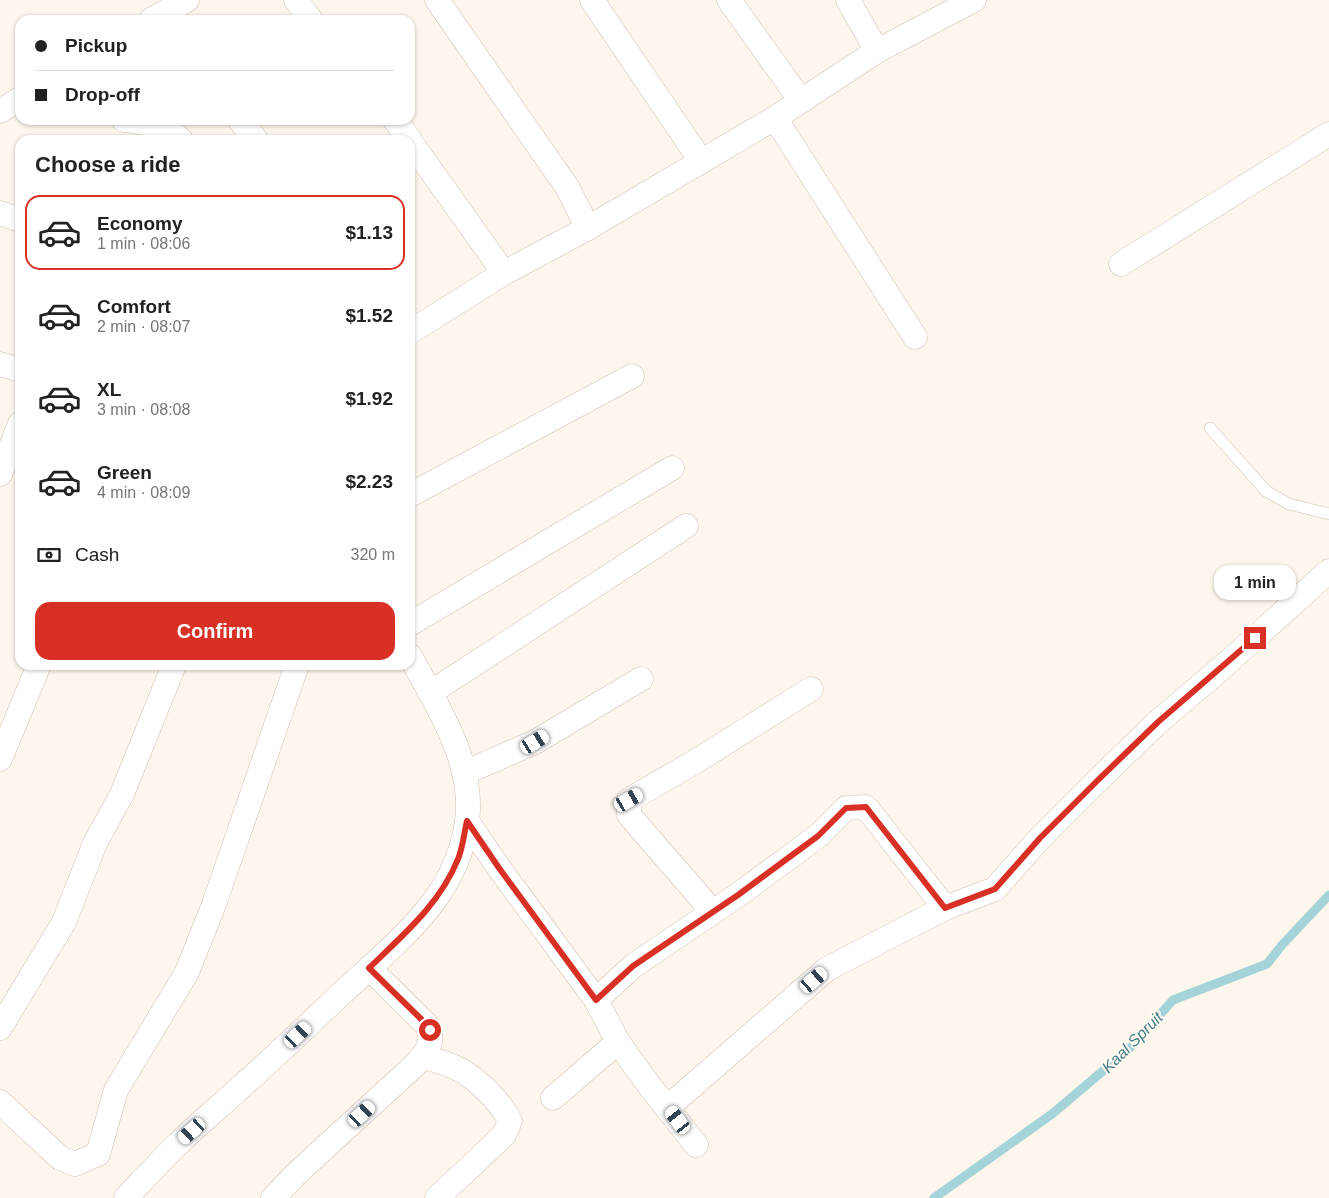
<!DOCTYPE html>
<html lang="en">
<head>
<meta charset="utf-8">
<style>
	:root { --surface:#fff; --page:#f2f2f2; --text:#222; --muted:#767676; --line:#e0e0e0; --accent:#d93025 }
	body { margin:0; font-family:Arial,sans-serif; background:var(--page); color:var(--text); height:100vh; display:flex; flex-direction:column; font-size:19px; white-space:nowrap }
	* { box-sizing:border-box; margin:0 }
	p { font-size:16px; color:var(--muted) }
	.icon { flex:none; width:28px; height:28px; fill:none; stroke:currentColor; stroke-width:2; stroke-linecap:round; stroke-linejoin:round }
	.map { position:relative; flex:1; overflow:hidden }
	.panel { position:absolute; left:15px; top:135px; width:400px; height:535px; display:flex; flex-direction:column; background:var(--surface); border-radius:15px; box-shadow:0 1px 4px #0004 }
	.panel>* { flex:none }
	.hud { position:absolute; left:15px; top:15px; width:400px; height:110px; border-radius:15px; box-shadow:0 1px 4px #0004; display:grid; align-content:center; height:110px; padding:0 20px; background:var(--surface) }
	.end { position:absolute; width:22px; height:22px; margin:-11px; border:6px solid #d93025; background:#fff; box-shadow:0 0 0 2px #fff }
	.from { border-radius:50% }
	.bubble { position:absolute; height:35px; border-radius:15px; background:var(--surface); box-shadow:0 1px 4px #0004; font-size:16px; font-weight:700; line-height:35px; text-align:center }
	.car { position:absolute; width:15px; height:30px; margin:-15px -8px; border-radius:6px; box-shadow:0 0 4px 1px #0007; background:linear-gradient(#fff 24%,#345 0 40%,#fff 0 76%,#345 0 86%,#fff 0) }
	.hud b { display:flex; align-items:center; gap:18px; height:48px; font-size:19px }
	.hud b+b { border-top:1px solid var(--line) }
	.hud i { width:12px; height:12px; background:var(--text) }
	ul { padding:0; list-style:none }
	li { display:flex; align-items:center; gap:15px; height:75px; margin:0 10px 8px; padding:0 10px; border:2px solid transparent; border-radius:15px }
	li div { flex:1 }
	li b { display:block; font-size:19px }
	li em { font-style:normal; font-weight:700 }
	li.selected { border-color:var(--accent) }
	li>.icon { width:45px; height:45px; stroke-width:1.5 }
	h2 { padding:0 20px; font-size:22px; line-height:60px }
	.pay { display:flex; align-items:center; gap:12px; height:55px; padding:0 20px; font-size:19px }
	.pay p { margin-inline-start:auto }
	.action { display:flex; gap:10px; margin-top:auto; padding:10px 20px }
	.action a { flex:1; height:58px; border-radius:15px; background:var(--accent); color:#fff; font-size:20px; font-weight:700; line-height:58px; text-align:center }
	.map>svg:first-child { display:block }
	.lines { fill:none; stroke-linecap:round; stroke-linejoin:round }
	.stream { stroke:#a5d3da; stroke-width:9 }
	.lane-casing { stroke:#d1beb0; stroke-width:12 }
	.street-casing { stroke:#d1beb0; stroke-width:25 }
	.lane { stroke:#fff; stroke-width:11 }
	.street { stroke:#fff; stroke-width:24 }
	.route { stroke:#d93025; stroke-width:6 }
	.labels { text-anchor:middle; stroke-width:4; stroke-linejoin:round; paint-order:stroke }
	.water-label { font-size:16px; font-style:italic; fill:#437c86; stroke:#fffaf3 }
</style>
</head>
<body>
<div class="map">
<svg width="1329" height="1198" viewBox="0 0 1329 1198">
	<rect width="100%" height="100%" fill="#fdf6ec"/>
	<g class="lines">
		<!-- stream -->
		<path class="stream" d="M934 1198 1052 1114 1129 1049 1173 1000 1267 964 1282 945 1329 895"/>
		<!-- lane casing -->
		<g class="lane-casing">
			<path id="lane" d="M1210 428 1266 491 1289 504 1329 514"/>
		</g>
		<!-- street casing -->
		<g class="street-casing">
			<g id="street">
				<path d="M296 0 311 20"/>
				<path d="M437 0 567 187 588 228"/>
				<path d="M592 0 701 161"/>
				<path d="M729 0 801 101"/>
				<path d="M848 0 877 51"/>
				<path d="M151 20 187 0"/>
				<path d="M0 111 20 99"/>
				<path d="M775 118 915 337"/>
				<path d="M124 120 165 126 181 140"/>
				<path d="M240 120 256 140"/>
				<path d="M395 120 410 140"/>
				<path d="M410 141 504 273"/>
				<path d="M0 213 20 220"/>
				<path d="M1121 264 1329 134"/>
				<path d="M410 332 504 273 588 228 775 118 877 51 974 0"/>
				<path d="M0 364 20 370"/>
				<path d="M0 474 20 424"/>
				<path d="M410 495 632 376"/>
				<path d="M410 624 672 468"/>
				<path d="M430 693 686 526"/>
				<path d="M0 759 39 665"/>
				<path d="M464 773 535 742 641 679"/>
				<path d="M467 821 499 868 596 1000 618 1042 645 1080 696 1145"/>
				<path d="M713 912 629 815V800L698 760 811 689"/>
				<path d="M596 1000 633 966 738 895 818 836 846 808 866 807 945 908"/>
				<path d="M0 1028 64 922 95 843 122 794 174 665"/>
				<path d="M423 1057C455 1064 472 1074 494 1098 500 1105 506 1112 510 1121L504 1135 437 1198"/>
				<path d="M553 1098 618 1042"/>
				<path d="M0 1102 60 1158 75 1164 98 1154 116 1090 187 972 213 907 297 665"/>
				<path d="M668 1107 827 969 945 908 995 889 1040 838 1098 780 1158 722 1225 665 1329 571"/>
				<path d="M126 1198C143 1180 160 1161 178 1144 199 1123 222 1105 243 1085 276 1056 308 1025 340 995 371 966 409 935 434 901 451 878 463 850 467 822 475 762 437 706 410 656"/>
				<path d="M273 1198 296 1174 415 1065C426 1053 436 1041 427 1025L369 968"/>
			</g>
		</g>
		<!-- lane -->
		<use href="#lane" class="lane"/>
		<!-- street -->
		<use href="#street" class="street"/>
	</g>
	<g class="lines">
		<!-- route -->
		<path class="route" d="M430 1030 421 1019 369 968C403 935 440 904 458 859 463 847 464 833 467 821L499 868 596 1000 633 966 738 895 818 836 846 808 866 807 945 908 995 889 1040 838 1098 780 1158 722 1255 638"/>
	</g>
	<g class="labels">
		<!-- water labels -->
		<g class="water-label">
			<text transform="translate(1132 1042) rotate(-45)" y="6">Kaal Spruit</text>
		</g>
	</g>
</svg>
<i class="end from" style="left:430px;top:1030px"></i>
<i class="end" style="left:1255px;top:638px"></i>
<div class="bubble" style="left:1214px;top:565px;width:82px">1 min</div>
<i class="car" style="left:535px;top:742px;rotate:59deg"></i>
<i class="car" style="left:629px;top:800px;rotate:60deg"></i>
<i class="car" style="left:814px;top:980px;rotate:49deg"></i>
<i class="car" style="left:298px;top:1035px;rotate:47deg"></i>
<i class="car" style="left:362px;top:1114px;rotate:47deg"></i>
<i class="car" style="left:678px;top:1120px;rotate:323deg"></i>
<i class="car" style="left:192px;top:1131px;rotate:228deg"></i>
<div class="hud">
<b><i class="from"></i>Pickup</b>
<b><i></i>Drop-off</b>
</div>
<section class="panel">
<h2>Choose a ride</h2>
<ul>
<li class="selected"><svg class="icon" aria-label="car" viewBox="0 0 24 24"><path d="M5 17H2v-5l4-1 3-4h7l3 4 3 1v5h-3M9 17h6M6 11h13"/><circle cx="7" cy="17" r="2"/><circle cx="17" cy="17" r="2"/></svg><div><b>Economy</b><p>1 min · 08:06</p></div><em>$1.13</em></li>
<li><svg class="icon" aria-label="car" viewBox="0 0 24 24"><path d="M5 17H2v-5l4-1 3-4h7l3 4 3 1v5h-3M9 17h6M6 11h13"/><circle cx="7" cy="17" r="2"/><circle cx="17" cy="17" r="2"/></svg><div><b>Comfort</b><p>2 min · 08:07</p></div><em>$1.52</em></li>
<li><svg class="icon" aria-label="car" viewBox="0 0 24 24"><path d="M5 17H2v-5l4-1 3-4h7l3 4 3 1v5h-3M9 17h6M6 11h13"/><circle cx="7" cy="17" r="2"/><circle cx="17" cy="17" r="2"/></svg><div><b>XL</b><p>3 min · 08:08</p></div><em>$1.92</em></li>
<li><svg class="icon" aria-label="car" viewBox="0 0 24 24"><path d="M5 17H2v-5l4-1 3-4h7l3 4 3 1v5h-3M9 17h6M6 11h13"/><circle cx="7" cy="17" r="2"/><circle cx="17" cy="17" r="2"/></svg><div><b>Green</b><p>4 min · 08:09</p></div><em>$2.23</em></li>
</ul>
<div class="pay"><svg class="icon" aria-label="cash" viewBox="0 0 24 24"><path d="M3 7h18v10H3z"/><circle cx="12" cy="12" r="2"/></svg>Cash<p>320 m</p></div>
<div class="action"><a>Confirm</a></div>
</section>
</div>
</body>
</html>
